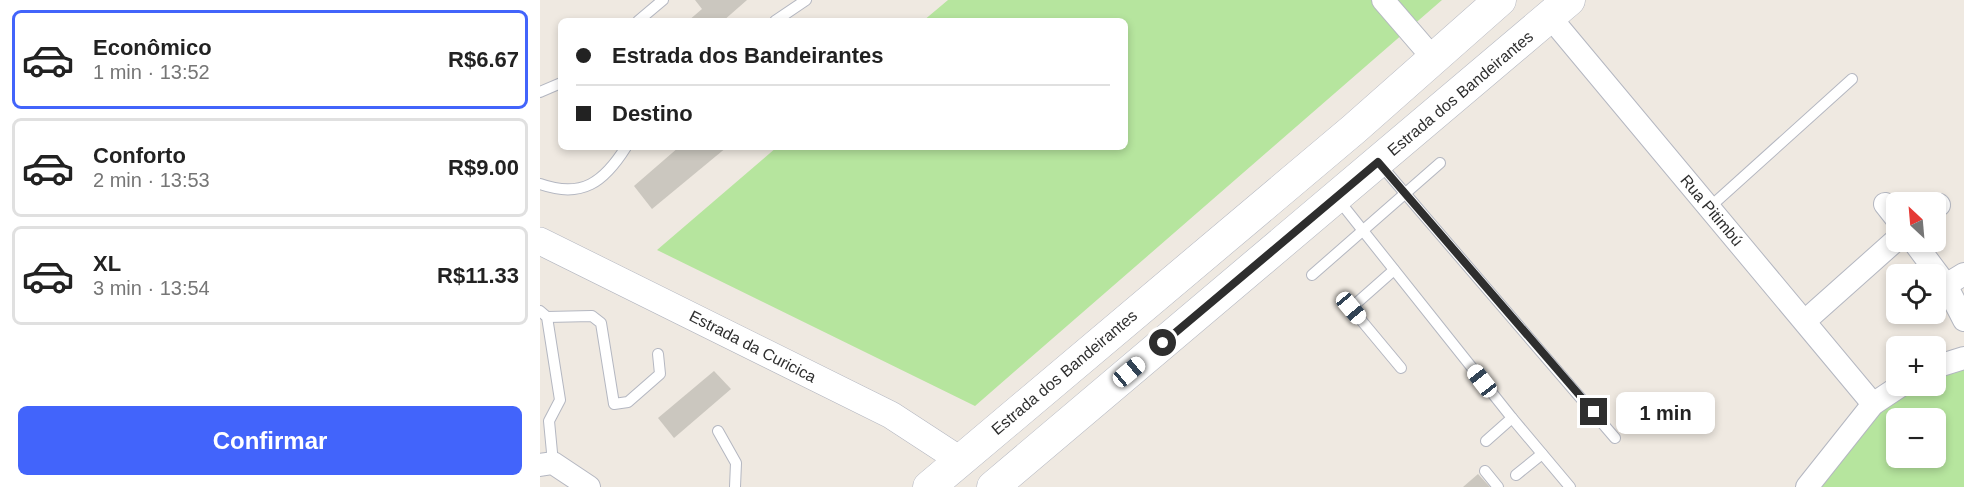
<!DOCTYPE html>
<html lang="pt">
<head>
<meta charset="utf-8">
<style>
	:root { --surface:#fff; --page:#f6f6f6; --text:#222; --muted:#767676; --line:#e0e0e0; --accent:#4264fb }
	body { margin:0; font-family:Helvetica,sans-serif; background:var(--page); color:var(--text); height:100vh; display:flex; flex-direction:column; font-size:22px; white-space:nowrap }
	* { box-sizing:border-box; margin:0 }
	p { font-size:20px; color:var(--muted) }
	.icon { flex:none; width:33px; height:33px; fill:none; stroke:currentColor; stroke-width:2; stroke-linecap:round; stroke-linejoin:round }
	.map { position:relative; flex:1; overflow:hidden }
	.details { display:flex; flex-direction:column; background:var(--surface); width:540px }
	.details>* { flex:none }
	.hud { position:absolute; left:18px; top:18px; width:570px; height:132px; border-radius:9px; box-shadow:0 3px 9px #0003; display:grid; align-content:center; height:132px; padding:0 18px; background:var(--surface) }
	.needle { width:39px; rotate:334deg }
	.fabs { position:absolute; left:1346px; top:192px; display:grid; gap:12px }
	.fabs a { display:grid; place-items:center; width:60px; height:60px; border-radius:9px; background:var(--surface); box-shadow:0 3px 9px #0003; font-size:30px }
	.end { position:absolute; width:27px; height:27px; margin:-14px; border:8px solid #2e2e2e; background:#fff; box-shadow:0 0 0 3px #fff }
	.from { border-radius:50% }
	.bubble { position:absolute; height:42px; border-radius:9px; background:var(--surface); box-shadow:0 3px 9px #0003; font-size:20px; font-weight:800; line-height:42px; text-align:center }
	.car { position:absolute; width:18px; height:36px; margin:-18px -9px; border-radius:8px; box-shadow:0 0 4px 2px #0007; background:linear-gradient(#fff 24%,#345 0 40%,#fff 0 76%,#345 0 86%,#fff 0) }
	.hud b { display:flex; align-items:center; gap:21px; height:57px; font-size:22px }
	.hud b+b { border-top:2px solid var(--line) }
	.hud i { width:15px; height:15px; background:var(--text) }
	ul { padding:10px 0 0; list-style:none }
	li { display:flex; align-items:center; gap:18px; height:99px; margin:0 12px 9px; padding:0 6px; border:3px solid var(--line); border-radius:9px }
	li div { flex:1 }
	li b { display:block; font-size:22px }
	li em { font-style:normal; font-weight:800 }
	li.active { border-color:var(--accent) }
	li>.icon { width:54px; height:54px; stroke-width:1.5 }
	.primary-button { display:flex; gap:12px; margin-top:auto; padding:12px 18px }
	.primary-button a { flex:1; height:69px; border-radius:9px; background:var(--accent); color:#fff; font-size:24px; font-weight:800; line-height:69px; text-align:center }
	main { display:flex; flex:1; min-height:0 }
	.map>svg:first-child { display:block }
	.green { fill:#b6e59e; fill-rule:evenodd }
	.building { fill:#cbc7bf }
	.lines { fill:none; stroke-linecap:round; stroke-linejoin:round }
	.service-casing { stroke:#b4b7c1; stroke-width:12 }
	.minor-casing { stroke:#b4b7c1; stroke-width:24 }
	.tertiary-casing { stroke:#b4b7c1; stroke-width:28 }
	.secondary-casing { stroke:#b4b7c1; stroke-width:33 }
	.service { stroke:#fff; stroke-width:10 }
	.minor { stroke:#fff; stroke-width:22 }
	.tertiary { stroke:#fff; stroke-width:27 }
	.secondary { stroke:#fff; stroke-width:32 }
	.route { stroke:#2e2e2e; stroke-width:8 }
	.labels { text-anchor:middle; stroke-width:4.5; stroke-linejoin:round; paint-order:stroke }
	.street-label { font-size:16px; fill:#2e2e2e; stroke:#fff }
</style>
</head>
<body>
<main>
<section class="details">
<ul>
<li class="active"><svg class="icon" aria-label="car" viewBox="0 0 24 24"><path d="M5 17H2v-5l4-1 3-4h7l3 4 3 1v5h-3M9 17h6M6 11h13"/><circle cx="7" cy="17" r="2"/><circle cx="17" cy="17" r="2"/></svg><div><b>Econômico</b><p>1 min · 13:52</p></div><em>R$6.67</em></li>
<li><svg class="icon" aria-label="car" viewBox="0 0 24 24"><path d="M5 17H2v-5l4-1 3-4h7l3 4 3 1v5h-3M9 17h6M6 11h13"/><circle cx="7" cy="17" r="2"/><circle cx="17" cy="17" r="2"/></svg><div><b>Conforto</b><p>2 min · 13:53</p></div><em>R$9.00</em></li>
<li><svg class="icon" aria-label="car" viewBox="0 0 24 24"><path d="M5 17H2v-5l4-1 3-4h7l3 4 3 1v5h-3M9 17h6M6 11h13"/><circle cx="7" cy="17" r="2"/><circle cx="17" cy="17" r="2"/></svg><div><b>XL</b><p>3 min · 13:54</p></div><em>R$11.33</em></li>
</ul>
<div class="primary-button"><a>Confirmar</a></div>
</section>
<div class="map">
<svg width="1424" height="487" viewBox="0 0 1424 487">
	<rect width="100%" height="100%" fill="#efe9e1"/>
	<!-- green -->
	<g class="green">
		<path d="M408 0H902L435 406 117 250 237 147H585V21H383Z"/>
		<path d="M1424 368V487H1271L1333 405 1381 386H1395V380ZM1356 418H1395V458H1356Z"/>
	</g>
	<!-- building -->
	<g class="building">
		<path d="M155 0H207L183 21H148L162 9Z"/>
		<path d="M139 147H187L112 209 94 186Z"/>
		<path d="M174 371 191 389 134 438 118 418Z"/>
		<path d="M938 474 950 487H923Z"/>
	</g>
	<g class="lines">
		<!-- service casing -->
		<g class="service-casing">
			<g id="service">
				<path d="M98 21 123 0"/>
				<path d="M235 21 266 0"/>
				<path d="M0 92 21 83"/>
				<path d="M839 163 1075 438"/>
				<path d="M0 184C42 199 64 182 86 147"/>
				<path d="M797 198 972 418 1030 487"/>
				<path d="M1170 207 1312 79"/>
				<path d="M854 270 811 308 861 368"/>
				<path d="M772 275 900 163"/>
				<path d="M0 311 7 317 20 400 9 421 13 463"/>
				<path d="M7 317 52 316 61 323 74 404 88 402 120 374 118 354"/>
				<path d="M178 431 196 463 195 487"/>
				<path d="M946 441 972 418"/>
				<path d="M945 471 958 487"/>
				<path d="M976 475 1002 454"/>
			</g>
		</g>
		<!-- minor casing -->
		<g class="minor-casing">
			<g id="minor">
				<path d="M843 0 893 58"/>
				<path d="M1010 17 1333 404"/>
				<path d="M1345 204 1356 218"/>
				<path d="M1395 208 1399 205"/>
				<path d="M1374 242 1406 285 1424 274"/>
				<path d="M1406 285 1424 320"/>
				<path d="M1265 321 1356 240"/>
				<path d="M1395 367 1424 358"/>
				<path d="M0 465 13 463 49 487"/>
				<path d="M1267 487 1333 404 1360 386"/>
			</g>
		</g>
		<!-- tertiary casing -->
		<g class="tertiary-casing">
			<path id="tertiary" d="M0 241 351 415 420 460"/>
		</g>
		<!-- secondary casing -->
		<g class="secondary-casing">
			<g id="secondary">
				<path d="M389 487 814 129 960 0"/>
				<path d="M453 487 1029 0"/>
			</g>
		</g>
		<!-- service -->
		<use href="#service" class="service"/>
		<!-- minor -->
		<use href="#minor" class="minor"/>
		<!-- tertiary -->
		<use href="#tertiary" class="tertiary"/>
		<!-- secondary -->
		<use href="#secondary" class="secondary"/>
	</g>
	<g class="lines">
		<!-- route -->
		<path class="route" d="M623 343 838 162 1054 412"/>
	</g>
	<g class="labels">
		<!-- street labels -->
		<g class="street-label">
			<text transform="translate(920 93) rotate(-40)" y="6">Estrada dos Bandeirantes</text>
			<text transform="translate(1172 210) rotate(50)" y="6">Rua Pitimbú</text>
			<text transform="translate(213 346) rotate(27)" y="6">Estrada da Curicica</text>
			<text transform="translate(524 372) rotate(-40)" y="6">Estrada dos Bandeirantes</text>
		</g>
	</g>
</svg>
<div class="fabs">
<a><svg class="needle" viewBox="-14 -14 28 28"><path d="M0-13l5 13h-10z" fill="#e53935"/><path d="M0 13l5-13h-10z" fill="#767676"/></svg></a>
<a><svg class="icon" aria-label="locate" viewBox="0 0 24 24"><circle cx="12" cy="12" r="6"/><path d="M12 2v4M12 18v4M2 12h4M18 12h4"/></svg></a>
<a>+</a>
<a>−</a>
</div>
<i class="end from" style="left:623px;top:343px"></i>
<i class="end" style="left:1054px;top:412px"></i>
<div class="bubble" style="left:1076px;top:392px;width:99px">1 min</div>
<i class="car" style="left:811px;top:308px;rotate:140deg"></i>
<i class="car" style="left:589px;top:372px;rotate:50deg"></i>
<i class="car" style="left:942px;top:381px;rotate:322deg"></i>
<div class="hud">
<b><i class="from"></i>Estrada dos Bandeirantes</b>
<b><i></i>Destino</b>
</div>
</div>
</main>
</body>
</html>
